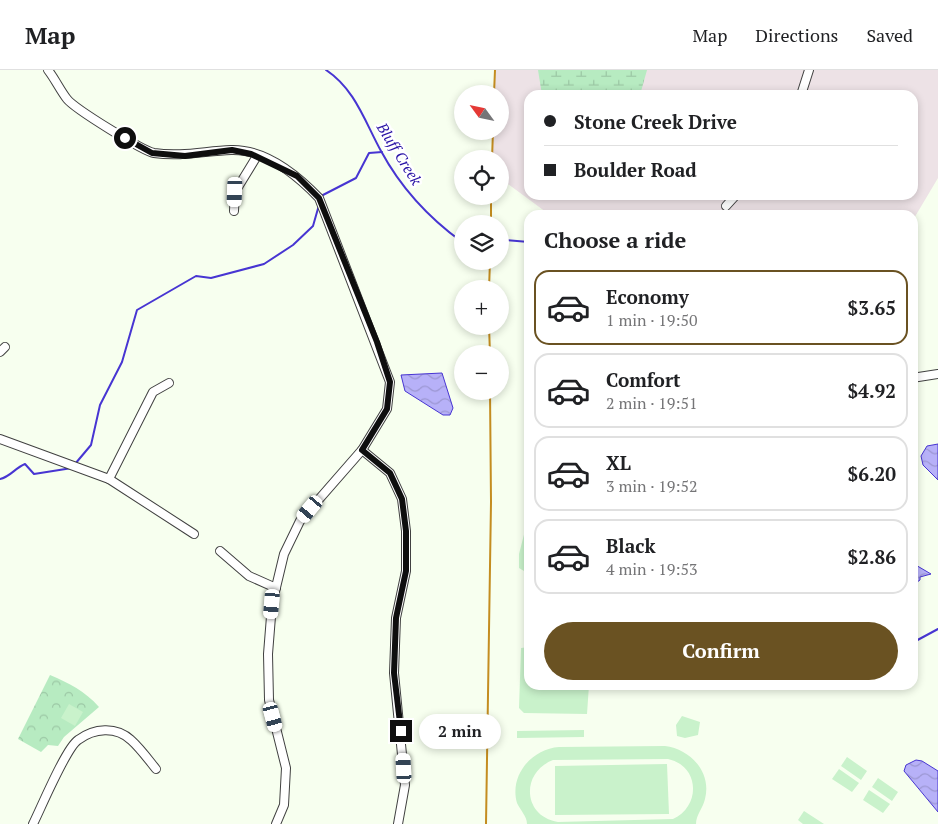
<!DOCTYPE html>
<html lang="en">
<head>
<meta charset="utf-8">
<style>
	:root { --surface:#fff; --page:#f6f6f6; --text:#202124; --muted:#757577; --line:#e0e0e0; --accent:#6a5222 }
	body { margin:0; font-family:"PT Serif",serif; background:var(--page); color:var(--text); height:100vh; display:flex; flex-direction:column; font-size:19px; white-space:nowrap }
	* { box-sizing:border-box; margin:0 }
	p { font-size:16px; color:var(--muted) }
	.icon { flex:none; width:28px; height:28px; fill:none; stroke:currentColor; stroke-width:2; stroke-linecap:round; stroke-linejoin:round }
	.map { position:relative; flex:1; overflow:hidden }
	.details { position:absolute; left:524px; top:140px; width:394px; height:480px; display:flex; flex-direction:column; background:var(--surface); border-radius:15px; box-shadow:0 2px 8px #0003 }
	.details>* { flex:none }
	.guide { position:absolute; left:524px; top:20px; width:394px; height:110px; border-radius:15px; box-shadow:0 2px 8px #0003; display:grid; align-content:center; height:110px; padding:0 20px; background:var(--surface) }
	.needle { width:32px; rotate:303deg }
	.controls { position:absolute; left:454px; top:15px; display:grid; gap:10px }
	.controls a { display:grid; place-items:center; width:55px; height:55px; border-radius:50%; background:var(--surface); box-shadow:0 2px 8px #0003; font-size:25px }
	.end { position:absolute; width:22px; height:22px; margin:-11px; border:6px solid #0e0e0e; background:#fff; box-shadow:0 0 0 2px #fff }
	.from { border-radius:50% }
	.bubble { position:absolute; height:35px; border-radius:18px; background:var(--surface); box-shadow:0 2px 8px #0003; font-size:16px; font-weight:600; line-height:35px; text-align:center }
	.car { position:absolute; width:15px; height:30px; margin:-15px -8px; border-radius:6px; box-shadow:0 0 4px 1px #0007; background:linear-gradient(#fff 24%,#345 0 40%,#fff 0 76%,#345 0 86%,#fff 0) }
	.guide b { display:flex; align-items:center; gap:18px; height:48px; font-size:19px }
	.guide b+b { border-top:1px solid var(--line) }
	.guide i { width:12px; height:12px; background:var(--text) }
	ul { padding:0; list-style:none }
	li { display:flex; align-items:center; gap:15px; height:75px; margin:0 10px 8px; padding:0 10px; border:2px solid var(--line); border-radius:15px }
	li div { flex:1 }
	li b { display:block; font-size:19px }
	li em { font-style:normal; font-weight:600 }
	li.current { border-color:var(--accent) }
	li>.icon { width:45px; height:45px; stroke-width:1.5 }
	h2 { padding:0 20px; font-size:22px; line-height:60px }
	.cta { display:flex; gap:10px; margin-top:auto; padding:10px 20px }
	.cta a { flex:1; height:58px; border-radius:30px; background:var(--accent); color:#fff; font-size:20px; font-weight:600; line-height:58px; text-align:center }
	header { display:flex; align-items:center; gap:30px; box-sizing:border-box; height:70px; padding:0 25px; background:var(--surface); border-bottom:1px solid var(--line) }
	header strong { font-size:24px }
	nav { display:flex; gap:28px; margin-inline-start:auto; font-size:18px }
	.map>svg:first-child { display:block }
	.industrial { fill:#ede2e6; fill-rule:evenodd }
	.wetland { fill:url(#wetland-marsh) }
	.park { fill:url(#park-crowns) }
	.pitch { fill:#c9f2cb; fill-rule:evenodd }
	.water { fill:url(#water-waves); stroke:#4735d2 }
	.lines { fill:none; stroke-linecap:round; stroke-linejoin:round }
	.stream { stroke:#4735d2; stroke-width:2 }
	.minor-casing { stroke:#414141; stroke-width:10 }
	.minor { stroke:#fff; stroke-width:8 }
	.rail { stroke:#c48d20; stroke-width:2 }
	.route { stroke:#0e0e0e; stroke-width:6 }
	.labels { text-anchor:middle; stroke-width:5; stroke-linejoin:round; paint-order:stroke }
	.water-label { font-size:15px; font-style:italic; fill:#2812a5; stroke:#fff }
</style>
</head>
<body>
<header>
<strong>Map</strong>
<nav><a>Map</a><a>Directions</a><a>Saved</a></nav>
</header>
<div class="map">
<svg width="938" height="754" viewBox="0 0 938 754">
	<defs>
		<pattern id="wetland-marsh" width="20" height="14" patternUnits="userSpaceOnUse" patternTransform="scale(1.25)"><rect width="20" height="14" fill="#b7ebc1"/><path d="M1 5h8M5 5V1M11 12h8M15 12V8" fill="none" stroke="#9cc8a5"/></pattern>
		<pattern id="park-crowns" width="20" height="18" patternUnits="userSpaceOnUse" patternTransform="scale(1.25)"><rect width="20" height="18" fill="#b7ebc1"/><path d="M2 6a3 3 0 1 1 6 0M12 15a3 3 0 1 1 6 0" fill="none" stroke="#9cc8a5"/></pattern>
		<pattern id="water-waves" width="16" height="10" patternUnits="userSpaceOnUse" patternTransform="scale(1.25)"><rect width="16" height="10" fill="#b7b1f8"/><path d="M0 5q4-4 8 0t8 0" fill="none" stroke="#9c97d3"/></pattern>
	</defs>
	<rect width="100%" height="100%" fill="#f7ffef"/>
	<!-- industrial -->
	<path class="industrial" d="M495 0H938V108L913 150 912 145H550L500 108V89H492L493 61H500V24H494ZM529 25H912V125H529Z"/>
	<!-- wetland -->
	<path class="wetland" d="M538 0H647L640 25H542Z"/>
	<!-- park -->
	<path class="park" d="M50 605C69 613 85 621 99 637L64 667 58 676 48 675 41 682 18 669Z"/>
	<!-- pitch -->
	<g class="pitch">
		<path d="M529 445V504L519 498V484Z"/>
		<path d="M529 577V615H589L587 644 524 643 519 638 521 578Z"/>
		<path d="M69 634 83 642 75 656 61 648Z"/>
		<path d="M682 646 700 652 698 665 685 668 677 666 676 655Z"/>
		<path d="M584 660V667L517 668V661Z"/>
		<path d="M665 676C690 679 712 702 705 729 703 738 696 745 696 754H527C527 746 520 740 517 733 509 705 532 679 559 677ZM668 689C700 696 701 736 673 749L558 752C522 746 521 702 553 690Z"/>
		<path d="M847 687 867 701 861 710 841 696Z"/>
		<path d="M667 694 669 744 555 745V696Z"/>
		<path d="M839 699 859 713 852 722 832 709Z"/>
		<path d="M878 708 898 722 892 731 872 717Z"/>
		<path d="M869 720 890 734 883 743 863 730Z"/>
		<path d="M804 741 824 754H803L798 750Z"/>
	</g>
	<!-- water -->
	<g class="water">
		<path d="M442 303 453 338 450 345H443L405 321 401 305Z"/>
		<path d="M938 374V410L923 395 921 386 927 376Z"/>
		<path d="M914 494 931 504 920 507V510L913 515Z"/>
		<path d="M916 690 922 691 938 701V742L904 701 906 695Z"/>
	</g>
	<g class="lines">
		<!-- stream -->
		<g class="stream">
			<path d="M326 0C355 19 365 52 381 81 401 118 429 148 462 172"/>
			<path d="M321 126 356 108 369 83 382 82"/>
			<path d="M505 170 529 172"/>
			<path d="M75 394 91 375 100 335 122 292 137 240 196 206 211 208 264 194 293 175 313 156 319 135"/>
			<path d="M0 409C10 407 15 398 25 394L34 404 72 398"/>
			<path d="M912 573 938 559"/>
		</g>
		<!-- minor casing -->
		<g class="minor-casing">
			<g id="minor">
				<path d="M48 0C55 9 60 20 67 29 75 39 143 81 154 83 181 87 205 81 231 80 265 79 297 105 319 128L390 312 387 339 362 380 300 451 284 484 272 534 268 584 269 630 286 698 284 735 276 754"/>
				<path d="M801 25 809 0"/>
				<path d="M726 136 736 125"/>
				<path d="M234 141 235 122 257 86"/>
				<path d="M0 282 5 277"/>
				<path d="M912 308 938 304"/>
				<path d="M0 369 109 409 194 464"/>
				<path d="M362 380 390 403 402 429 406 461V501L396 548 394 603 405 715 398 754"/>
				<path d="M109 409 153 322 169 313"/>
				<path d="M220 481 249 506 276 518"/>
				<path d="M33 754C41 738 66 678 78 670 94 658 116 656 131 670 140 678 148 689 156 699"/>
			</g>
		</g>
		<!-- minor -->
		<use href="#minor" class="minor"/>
		<!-- rail -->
		<g class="rail">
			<path d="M494 24 495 0"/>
			<path d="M492 89 493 61"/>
			<path d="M491 154V126"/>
			<path d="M489 219 490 191"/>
			<path d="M489 256 490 284"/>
			<path d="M486 754 491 432 490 321"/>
		</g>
	</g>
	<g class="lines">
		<!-- route -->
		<path class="route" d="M125 68 152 83 185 86 232 80 251 84 297 106 319 128 377 272 390 312 387 339 362 380 390 403 402 429 406 461V501L396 548 394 603 401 661"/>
	</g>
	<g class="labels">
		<!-- water labels -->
		<g class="water-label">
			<text transform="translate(399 84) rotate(58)" y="5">Bluff Creek</text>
		</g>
	</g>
</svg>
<div class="controls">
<a><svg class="needle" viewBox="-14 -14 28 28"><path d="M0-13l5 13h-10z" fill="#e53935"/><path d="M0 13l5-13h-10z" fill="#757577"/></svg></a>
<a><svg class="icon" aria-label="locate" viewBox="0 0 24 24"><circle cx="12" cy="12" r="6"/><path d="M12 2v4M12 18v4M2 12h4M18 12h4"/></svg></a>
<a><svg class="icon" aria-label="layers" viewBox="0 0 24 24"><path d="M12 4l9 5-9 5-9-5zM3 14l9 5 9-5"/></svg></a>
<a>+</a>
<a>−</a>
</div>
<i class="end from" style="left:125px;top:68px"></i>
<i class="end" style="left:401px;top:661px"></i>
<div class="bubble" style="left:419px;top:644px;width:82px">2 min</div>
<i class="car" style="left:235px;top:122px;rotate:182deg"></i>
<i class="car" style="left:310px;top:439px;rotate:220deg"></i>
<i class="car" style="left:272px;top:534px;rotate:185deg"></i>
<i class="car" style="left:273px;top:647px;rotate:165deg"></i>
<i class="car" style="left:404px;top:698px;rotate:357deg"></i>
<div class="guide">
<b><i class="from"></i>Stone Creek Drive</b>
<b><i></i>Boulder Road</b>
</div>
<section class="details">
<h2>Choose a ride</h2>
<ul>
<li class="current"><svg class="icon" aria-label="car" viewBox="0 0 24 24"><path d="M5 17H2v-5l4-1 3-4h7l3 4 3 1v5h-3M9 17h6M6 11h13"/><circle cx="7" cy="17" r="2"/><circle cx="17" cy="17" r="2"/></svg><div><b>Economy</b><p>1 min · 19:50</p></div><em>$3.65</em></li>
<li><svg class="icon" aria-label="car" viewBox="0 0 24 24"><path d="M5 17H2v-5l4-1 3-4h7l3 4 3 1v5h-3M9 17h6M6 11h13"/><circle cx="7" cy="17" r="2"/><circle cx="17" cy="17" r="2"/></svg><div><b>Comfort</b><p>2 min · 19:51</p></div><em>$4.92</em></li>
<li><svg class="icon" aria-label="car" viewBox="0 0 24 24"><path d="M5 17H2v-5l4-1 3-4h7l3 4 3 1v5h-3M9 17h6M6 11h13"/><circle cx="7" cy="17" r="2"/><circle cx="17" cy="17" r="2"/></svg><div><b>XL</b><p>3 min · 19:52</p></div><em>$6.20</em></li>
<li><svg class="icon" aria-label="car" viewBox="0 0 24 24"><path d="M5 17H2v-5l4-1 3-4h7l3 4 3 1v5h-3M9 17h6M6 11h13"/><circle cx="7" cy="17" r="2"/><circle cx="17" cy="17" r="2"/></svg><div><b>Black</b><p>4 min · 19:53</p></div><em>$2.86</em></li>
</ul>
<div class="cta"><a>Confirm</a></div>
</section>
</div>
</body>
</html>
